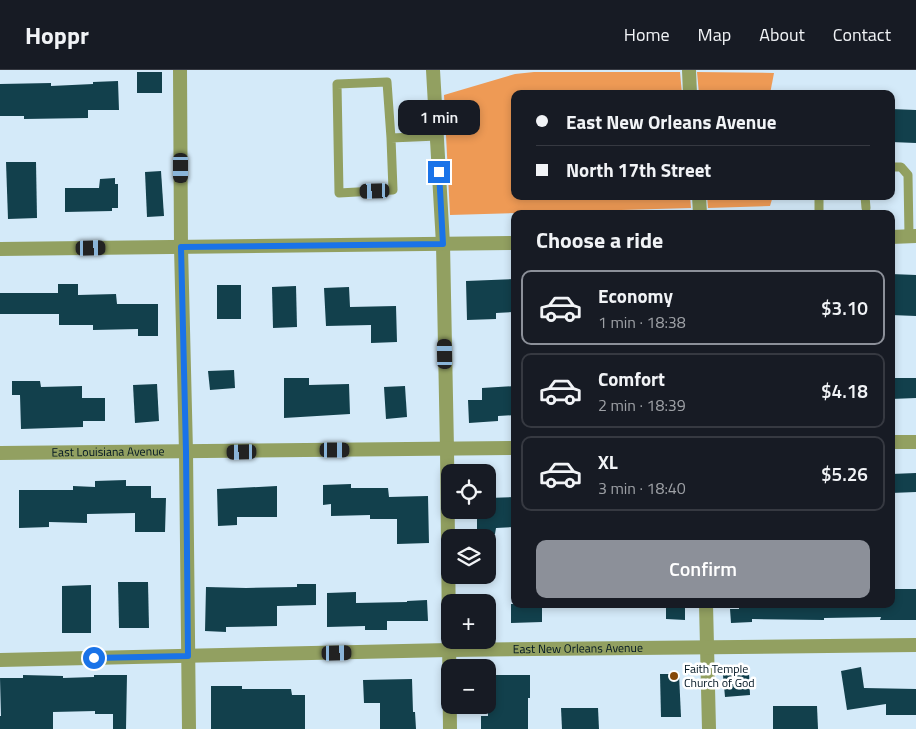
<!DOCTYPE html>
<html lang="en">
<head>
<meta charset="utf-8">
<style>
	:root { --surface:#171b24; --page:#20242c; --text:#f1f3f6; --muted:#9ea1a6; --line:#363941; --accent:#8c9099 }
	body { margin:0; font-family:"Titillium Web",sans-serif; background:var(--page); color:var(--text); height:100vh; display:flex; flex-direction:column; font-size:19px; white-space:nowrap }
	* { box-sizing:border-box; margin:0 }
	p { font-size:16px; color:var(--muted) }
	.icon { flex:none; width:28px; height:28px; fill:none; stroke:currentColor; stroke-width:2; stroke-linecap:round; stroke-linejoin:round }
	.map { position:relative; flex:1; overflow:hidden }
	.panel { position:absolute; left:511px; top:140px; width:384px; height:398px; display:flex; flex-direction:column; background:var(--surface); border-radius:10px; box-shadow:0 2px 8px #0003 }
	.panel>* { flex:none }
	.top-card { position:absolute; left:511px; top:20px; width:384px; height:110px; border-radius:10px; box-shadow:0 2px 8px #0003; display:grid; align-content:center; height:110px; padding:0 25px; background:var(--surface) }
	.tools { position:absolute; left:441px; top:394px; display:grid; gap:10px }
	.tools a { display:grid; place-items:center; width:55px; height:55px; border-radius:10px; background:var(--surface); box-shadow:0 2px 8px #0003; font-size:25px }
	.end { position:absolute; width:22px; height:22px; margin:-11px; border:6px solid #1a73e8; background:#fff; box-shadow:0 0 0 2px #fff }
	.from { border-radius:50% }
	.bubble { position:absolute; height:35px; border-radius:10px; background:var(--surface); box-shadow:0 2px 8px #0003; font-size:16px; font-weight:600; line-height:35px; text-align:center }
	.car { position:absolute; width:15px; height:30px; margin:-15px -8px; border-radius:6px; box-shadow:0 0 4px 1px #0007; background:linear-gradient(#222 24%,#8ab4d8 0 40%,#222 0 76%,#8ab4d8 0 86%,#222 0) }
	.top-card b { display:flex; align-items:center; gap:18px; height:48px; font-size:19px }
	.top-card b+b { border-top:1px solid var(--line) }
	.top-card i { width:12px; height:12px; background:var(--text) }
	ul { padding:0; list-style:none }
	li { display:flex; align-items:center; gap:15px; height:75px; margin:0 10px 8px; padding:0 15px; border:2px solid var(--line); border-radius:10px }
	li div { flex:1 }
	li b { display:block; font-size:19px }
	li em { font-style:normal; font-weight:600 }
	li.on { border-color:var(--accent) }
	li>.icon { width:45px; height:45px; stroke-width:1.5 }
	h2 { padding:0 25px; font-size:22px; line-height:60px }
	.button { display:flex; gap:10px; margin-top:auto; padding:10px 25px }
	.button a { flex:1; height:58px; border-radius:10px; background:var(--accent); color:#fff; font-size:20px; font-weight:600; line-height:58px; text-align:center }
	header { display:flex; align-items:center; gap:30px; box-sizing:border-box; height:70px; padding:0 25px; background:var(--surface); border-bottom:1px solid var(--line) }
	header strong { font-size:24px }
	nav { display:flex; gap:28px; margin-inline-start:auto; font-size:18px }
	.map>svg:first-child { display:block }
	.forest { fill:#ee9a55 }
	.building { fill:#12404c }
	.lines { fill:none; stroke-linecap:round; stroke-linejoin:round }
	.service { stroke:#92a061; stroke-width:9 }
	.minor { stroke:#92a061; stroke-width:14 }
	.tertiary { stroke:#92a061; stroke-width:14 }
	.route { stroke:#1a73e8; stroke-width:6 }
	.poi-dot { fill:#864908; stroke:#fff; stroke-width:2 }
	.labels { text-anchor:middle; stroke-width:5; stroke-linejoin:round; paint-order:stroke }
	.street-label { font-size:12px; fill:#011522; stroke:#fff }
	.poi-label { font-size:12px; fill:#011522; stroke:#fff; text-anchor:start }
</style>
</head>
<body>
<header>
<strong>Hoppr</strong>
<nav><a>Home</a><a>Map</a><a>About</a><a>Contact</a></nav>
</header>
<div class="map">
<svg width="916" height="659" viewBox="0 0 916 659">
	<rect width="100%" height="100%" fill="#d4eaf9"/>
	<!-- forest -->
	<g class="forest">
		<path d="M534 2H680L682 24H515V126H690L691 138 450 145 444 25 515 4Z"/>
		<path d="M697 2 774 3 770 24H699Z"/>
		<path d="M707 126H773L770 136 708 138Z"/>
	</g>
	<!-- building -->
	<g class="building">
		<rect x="137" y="2" width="25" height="21"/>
		<path d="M118 11 119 40H88V48L24 49V46H0V14L51 13V16L93 14V12Z"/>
		<path d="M891 39 916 40V73L891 72Z"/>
		<path d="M6 92H36L37 148 8 149Z"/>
		<path d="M161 101 164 146 147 147 145 102Z"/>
		<path d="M115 108V114H118V138H112V141L65 142V118H99L100 109Z"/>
		<path d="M891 204 916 205V246L891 245Z"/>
		<path d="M515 209V242L496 243V249L467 250 466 211Z"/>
		<path d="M58 214H78V225L116 224 117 234H158V266H138V259L93 260V255H59V244H0V223H58Z"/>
		<rect x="217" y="215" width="24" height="34"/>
		<path d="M296 216 297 257 273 258 272 217Z"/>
		<path d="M349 217 350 237 396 236 397 272 371 273V255L326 256 324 218Z"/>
		<path d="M234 300 235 318 210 320 208 301Z"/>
		<path d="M284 308H309V315L349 314 350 344 284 348Z"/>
		<path d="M891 308H916V328L891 329Z"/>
		<path d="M12 311H40L41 317 82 316V328H105V351H83V357L21 359 20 325H12Z"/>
		<path d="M157 314 159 351 135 353 133 315Z"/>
		<path d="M405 316 407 347 386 349 384 317Z"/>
		<path d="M515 316V345L498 346V351L469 353 468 330H482V318Z"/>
		<path d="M916 403V422L891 423V404Z"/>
		<path d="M126 410V416H151V428H166L165 462H135V443L87 444V453L49 452V457L19 458V420H73V416L95 417V411Z"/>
		<path d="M351 414V418H388L389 427 428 426 429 473 397 474V449H370V445L331 446V434L323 435V415Z"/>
		<path d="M277 416V447H237V455L218 456 217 419Z"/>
		<path d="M515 427V457L496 458 495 464H477V440H488V428Z"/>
		<path d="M118 512H148L149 558H119Z"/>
		<path d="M297 514H316V535L277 536V556L226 557V562L205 561 206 517 246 518 297 517Z"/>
		<path d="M91 515V563H62V516Z"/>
		<path d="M891 519H916V550H880L881 547 824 548V550L752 549V552L731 553 730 539H739V534H891Z"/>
		<path d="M356 522V533L407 532V531L427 530 428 551H387V560H365V556L327 557V523Z"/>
		<path d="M511 534H542V552L511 553Z"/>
		<path d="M666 534H685V550L666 549Z"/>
		<path d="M861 597 864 618 916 619V645H886V634L847 640 841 601Z"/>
		<path d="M749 603 750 625 725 627 723 605Z"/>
		<path d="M660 604H679L681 647H661Z"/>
		<path d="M23 605 63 606V608L94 607V605H127L126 659H113V644H95V641L53 642V659H0V646H1L0 608H23Z"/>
		<path d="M488 605H530V628H528V659H481V646H488Z"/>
		<path d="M412 609 413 642H415L416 659H380V633H364L363 610Z"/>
		<path d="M211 616H242V619H291L292 625H305V659H211Z"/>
		<path d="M773 636H817L818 659H773Z"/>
		<path d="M561 638H598L599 659H562Z"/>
	</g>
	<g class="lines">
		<!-- service -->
		<g class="service">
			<path d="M391 68 387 12 337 14 339 123 393 120 391 68 437 66"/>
			<path d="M891 97H901L908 105 909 166"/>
			<path d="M819 126V144"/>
			<path d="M865 126 866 138"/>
		</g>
		<!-- minor -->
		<g class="minor">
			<path d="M180 0 181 177 186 382 189 659"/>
			<path d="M433 0 443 174 447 379 450 659"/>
			<path d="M689 0 690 24"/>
			<path d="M699 126 700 144"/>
			<path d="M891 372H916"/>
			<path id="s1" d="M0 383 515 378"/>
			<path d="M706 534 709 659"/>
			<path id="s2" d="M0 590 449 580 916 575"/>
		</g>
		<!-- tertiary -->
		<g class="tertiary">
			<path d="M891 167 916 166"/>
			<path d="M0 179 515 173"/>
		</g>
	</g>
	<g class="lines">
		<!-- route -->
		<path class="route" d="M94 588 188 586 186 382 181 177 443 174 439 102"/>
	</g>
	<!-- markers -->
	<circle class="poi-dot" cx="674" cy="606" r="5"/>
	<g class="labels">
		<!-- street labels -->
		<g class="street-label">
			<text dy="4" stroke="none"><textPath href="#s1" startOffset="108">East Louisiana Avenue</textPath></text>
			<text dy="4" stroke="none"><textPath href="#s2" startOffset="578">East New Orleans Avenue</textPath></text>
		</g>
		<!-- poi labels -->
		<g class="poi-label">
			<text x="684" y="603">Faith Temple<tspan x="684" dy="14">Church of God</tspan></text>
		</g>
	</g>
</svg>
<div class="tools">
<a><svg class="icon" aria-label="locate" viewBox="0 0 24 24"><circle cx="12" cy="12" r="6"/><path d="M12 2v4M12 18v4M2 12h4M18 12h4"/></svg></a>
<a><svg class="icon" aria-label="layers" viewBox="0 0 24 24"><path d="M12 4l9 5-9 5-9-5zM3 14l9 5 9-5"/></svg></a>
<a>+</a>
<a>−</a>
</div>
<i class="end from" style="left:94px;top:588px"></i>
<i class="end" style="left:439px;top:102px"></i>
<div class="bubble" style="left:398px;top:30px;width:82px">1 min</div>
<i class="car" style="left:181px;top:98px;rotate:180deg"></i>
<i class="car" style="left:375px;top:121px;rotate:268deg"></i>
<i class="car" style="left:91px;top:178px;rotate:89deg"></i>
<i class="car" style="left:445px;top:284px;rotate:359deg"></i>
<i class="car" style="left:335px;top:380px;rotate:90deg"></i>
<i class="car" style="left:242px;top:382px;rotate:269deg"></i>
<i class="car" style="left:337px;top:583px;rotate:89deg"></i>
<div class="top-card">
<b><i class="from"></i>East New Orleans Avenue</b>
<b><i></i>North 17th Street</b>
</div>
<section class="panel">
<h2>Choose a ride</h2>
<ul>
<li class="on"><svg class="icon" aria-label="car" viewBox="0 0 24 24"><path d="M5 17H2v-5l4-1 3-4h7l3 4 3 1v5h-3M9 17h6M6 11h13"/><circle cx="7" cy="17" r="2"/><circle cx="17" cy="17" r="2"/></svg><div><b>Economy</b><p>1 min · 18:38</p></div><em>$3.10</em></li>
<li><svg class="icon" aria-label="car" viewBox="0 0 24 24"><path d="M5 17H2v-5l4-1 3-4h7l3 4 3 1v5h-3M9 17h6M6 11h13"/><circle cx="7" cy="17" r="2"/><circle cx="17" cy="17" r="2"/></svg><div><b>Comfort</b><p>2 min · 18:39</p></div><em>$4.18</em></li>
<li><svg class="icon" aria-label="car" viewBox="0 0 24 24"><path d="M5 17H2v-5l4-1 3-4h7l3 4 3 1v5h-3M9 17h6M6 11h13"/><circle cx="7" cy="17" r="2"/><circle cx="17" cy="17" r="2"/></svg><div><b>XL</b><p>3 min · 18:40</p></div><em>$5.26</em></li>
</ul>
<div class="button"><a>Confirm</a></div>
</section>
</div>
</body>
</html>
